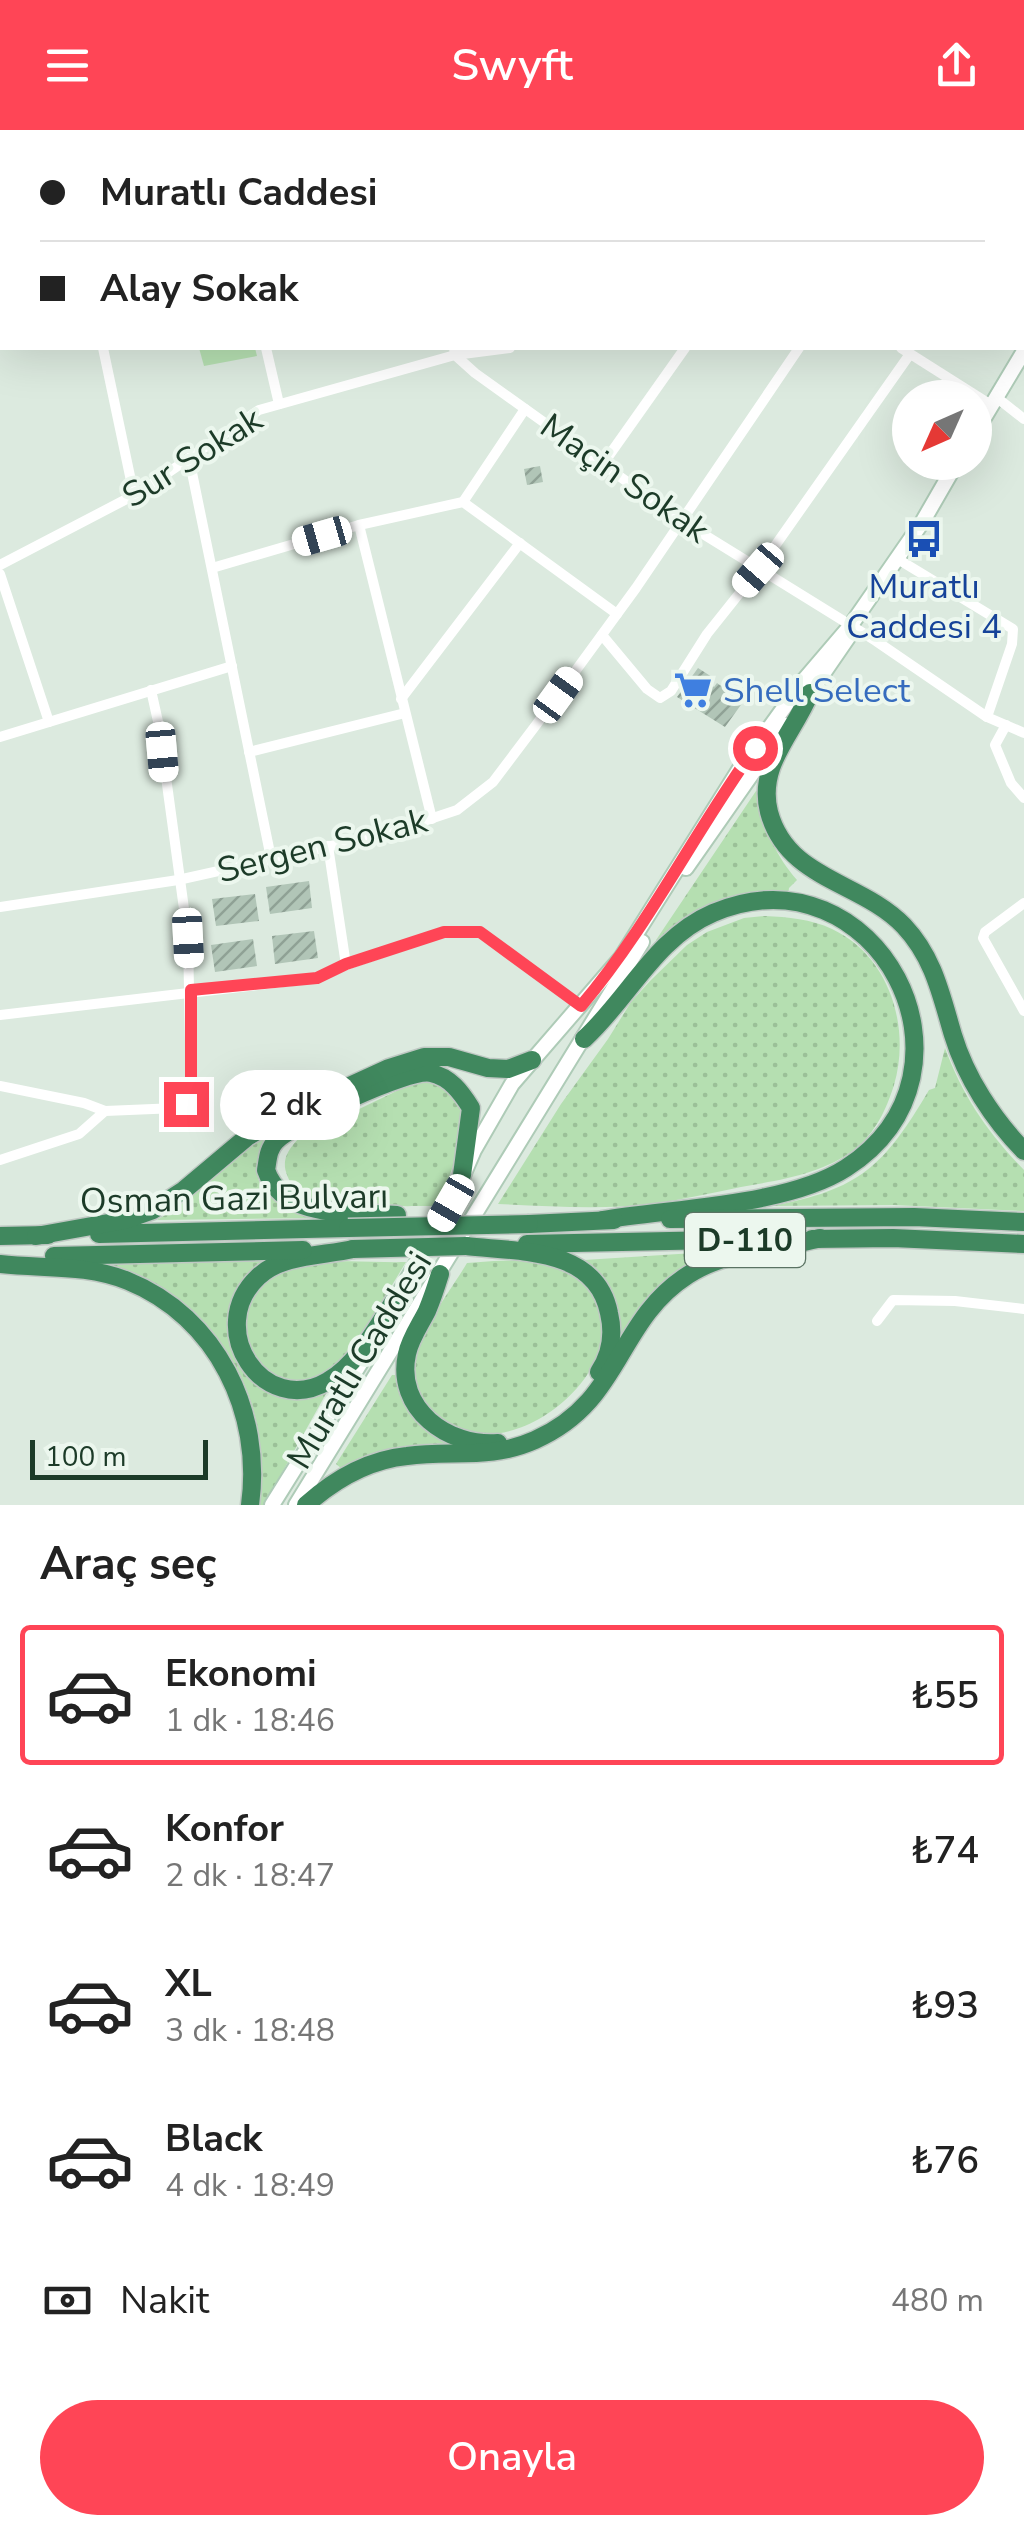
<!DOCTYPE html>
<html lang="tr">
<head>
<meta charset="utf-8">
<style>
	:root { --surface:#fff; --page:#f2f2f2; --text:#222; --muted:#767676; --line:#e0e0e0; --accent:#ff4556 }
	body { margin:0; font-family:"Nunito Sans",sans-serif; background:var(--page); color:var(--text); height:100vh; display:flex; flex-direction:column; font-size:38px; white-space:nowrap }
	* { box-sizing:border-box; margin:0 }
	p { font-size:32px; color:var(--muted) }
	.icon { flex:none; width:55px; height:55px; fill:none; stroke:currentColor; stroke-width:2; stroke-linecap:round; stroke-linejoin:round }
	.map { position:relative; height:1375px; overflow:hidden }
	.details { display:flex; flex-direction:column; background:var(--surface); flex:1 }
	.details>* { flex:none }
	.guide { position:absolute; left:0px; top:0px; width:1025px; height:220px; box-shadow:0 10px 40px #0002; display:grid; align-content:center; height:220px; padding:0 40px; background:var(--surface) }
	.needle { width:65px; rotate:225deg }
	.buttons { position:absolute; left:892px; top:250px; display:grid; gap:20px }
	.buttons a { display:grid; place-items:center; width:100px; height:100px; border-radius:50%; background:var(--surface); box-shadow:0 10px 40px #0002; font-size:50px }
	.scale { position:absolute; left:30px; bottom:25px; width:178px; box-sizing:border-box; padding-left:10px; border:5px solid #1c3b28; border-top:0; font-size:28px; line-height:35px; white-space:nowrap; color:#1c3b28; -webkit-text-stroke:8px #ecf7ee; paint-order:stroke }
	.end { position:absolute; width:45px; height:45px; margin:-22px; border:12px solid #ff4556; background:#fff; box-shadow:0 0 0 5px #fff }
	.from { border-radius:50% }
	.bubble { position:absolute; height:70px; border-radius:35px; background:var(--surface); box-shadow:0 10px 40px #0002; font-size:32px; font-weight:600; line-height:70px; text-align:center }
	.car { position:absolute; width:30px; height:60px; margin:-30px -15px; border-radius:12px; box-shadow:0 0 8px 2px #0007; background:linear-gradient(#fff 24%,#345 0 40%,#fff 0 76%,#345 0 86%,#fff 0) }
	.guide b { display:flex; align-items:center; gap:35px; height:95px; font-size:38px }
	.guide b+b { border-top:2px solid var(--line) }
	.guide i { width:25px; height:25px; background:var(--text) }
	ul { padding:0; list-style:none }
	li { display:flex; align-items:center; gap:30px; height:140px; margin:0 20px 15px; padding:0 20px; border:5px solid transparent; border-radius:10px }
	li div { flex:1 }
	li b { display:block; font-size:38px }
	li em { font-style:normal; font-weight:600 }
	li.on { border-color:var(--accent) }
	li>.icon { width:90px; height:90px; stroke-width:1.5 }
	h2 { padding:0 40px; font-size:45px; line-height:120px }
	.pay { display:flex; align-items:center; gap:25px; height:110px; padding:0 40px; font-size:38px }
	.pay p { margin-inline-start:auto }
	.button { display:flex; gap:20px; margin-top:auto; padding:20px 40px }
	.button a { flex:1; height:115px; border-radius:60px; background:var(--accent); color:#fff; font-size:40px; font-weight:600; line-height:115px; text-align:center }
	header { display:flex; justify-content:space-between; align-items:center; height:130px; padding:0 40px; background:var(--accent); color:#fff; font-size:45px; font-weight:600 }
	.map>svg:first-child { display:block }
	.grass { fill:url(#grass-dots) }
	.pitch { fill:#b5dfb1 }
	.building { fill:url(#building-hatch) }
	.lines { fill:none; stroke-linecap:round; stroke-linejoin:round }
	.secondary-casing { stroke:#aecbb7; stroke-width:18 }
	.trunk-casing { stroke:#bfc8c3; stroke-width:21 }
	.minor { stroke:#fff; stroke-width:10 }
	.secondary { stroke:#fff; stroke-width:14 }
	.trunk { stroke:#40885e; stroke-width:18 }
	.trunk-bridge-casing { stroke:#bfc8c3; stroke-width:21; stroke-linecap:butt }
	.trunk-bridge { stroke:#40885e; stroke-width:18 }
	.route { stroke:#ff4556; stroke-width:12 }
	.labels { text-anchor:middle; stroke-width:8; stroke-linejoin:round; paint-order:stroke }
	.shield { fill:#ecf7ee; stroke:#5a7363; stroke-width:2.5 }
	.shield-label { font-size:32px; font-weight:bold; fill:#1c3b28 }
	.street-label { font-size:35px; fill:#1c3b28; stroke:#ecf7ee }
	.transit-label { font-size:35px; fill:#164399; stroke:#ecf7ee }
	.shop-label { font-size:35px; fill:#366cbe; stroke:#ecf7ee; text-anchor:start }
</style>
</head>
<body>
<header><svg class="icon" aria-label="menu" viewBox="0 0 24 24"><path d="M4 6h16M4 12h16M4 18h16"/></svg>Swyft<svg class="icon" aria-label="share" viewBox="0 0 24 24"><path d="M12 15V3M7 8l5-5 5 5M5 13v7h14v-7"/></svg></header>
<div class="map">
<svg width="1024" height="1375" viewBox="0 0 1024 1375">
	<defs>
		<pattern id="grass-dots" width="8" height="8" patternUnits="userSpaceOnUse" patternTransform="scale(2.5)"><rect width="8" height="8" fill="#b5dfb1"/><path d="M2 2h.1M6 6h.1" fill="none" stroke="#9bc098" stroke-width="1.8" stroke-linecap="round"/></pattern>
		<pattern id="building-hatch" width="6" height="6" patternUnits="userSpaceOnUse" patternTransform="scale(2.5)"><rect width="6" height="6" fill="#b1c5b7"/><path d="M-1 1l2-2M0 6l6-6M5 7l2-2" fill="none" stroke="#8fa195"/></pattern>
	</defs>
	<rect width="100%" height="100%" fill="#dceadf"/>
	<!-- grass -->
	<g class="grass">
		<path d="M761 660C763 696 773 722 797 750L789 758 788 765 750 766 662 813 656 810 756 661Z"/>
		<path d="M765 786C788 787 811 789 832 799 890 826 911 898 894 955 886 980 876 1002 855 1019 823 1044 780 1050 741 1057 711 1063 681 1070 651 1074 600 1080 548 1076 498 1074L561 974 608 909 631 872 650 851 687 815 707 802 744 788Z"/>
		<path d="M945 918C963 967 988 1003 1024 1040V1081L894 1075 771 1076C860 1060 884 1036 929 960L935 958Z"/>
		<path d="M427 952C491 968 453 1035 437 1076 408 1076 329 1078 305 1066 296 1062 289 1052 286 1042 282 1027 290 1018 299 1008L409 955Z"/>
		<path d="M270 998C241 1049 262 1075 315 1085L314 1088 157 1090 173 1080Z"/>
		<path d="M710 1122V1126C672 1144 644 1165 625 1204L620 1202 612 1165 584 1130Z"/>
		<path d="M261 1131 263 1135 230 1192 273 1263 297 1269 327 1262 264 1375H260C272 1261 220 1179 114 1137L113 1133Z"/>
		<path d="M494 1131C515 1131 542 1127 562 1135 569 1138 574 1144 580 1149 661 1219 511 1352 438 1287 384 1240 439 1180 467 1133Z"/>
		<path d="M406 1132 357 1213 336 1238 325 1247 288 1253C279 1248 262 1241 256 1232 225 1186 256 1145 304 1135 336 1128 373 1133 406 1132Z"/>
		<path d="M392 1245H395L409 1278 454 1315 342 1339 336 1334Z"/>
	</g>
	<!-- pitch -->
	<path class="pitch" d="M199 218H255L257 226 204 236Z"/>
	<!-- building -->
	<g class="building">
		<path d="M540 336 543 352 527 355 524 339Z"/>
		<path d="M698 538 712 547 708 552 714 557 717 553 743 572 725 597 677 567Z"/>
		<path d="M309 751 312 778 270 784 266 757Z"/>
		<path d="M255 764 259 791 216 796 212 769Z"/>
		<path d="M314 801 318 828 275 834 272 806Z"/>
		<path d="M253 809 257 836 215 842 211 815Z"/>
	</g>
	<g class="lines">
		<!-- secondary casing -->
		<g class="secondary-casing">
			<g id="secondary">
				<path d="M1001 0 1002 2"/>
				<path d="M1022 51 1024 53"/>
				<path d="M975 303 1024 221"/>
				<path d="M805 570 849 506"/>
				<path d="M686 738 786 595"/>
				<path d="M392 1176 451 1073 474 1020 512 954 621 828 739 640 804 550 851 495 923 391 957 332"/>
				<path d="M272 1375 368 1221"/>
				<path d="M296 1375 642 812"/>
			</g>
		</g>
		<!-- trunk casing -->
		<g class="trunk-casing">
			<g id="trunk">
				<path d="M810 563C794 603 757 635 769 682 787 750 861 751 904 796 934 828 941 865 953 905 966 948 993 989 1024 1021"/>
				<path d="M584 909C629 868 655 808 713 783 876 714 996 941 846 1038 787 1076 673 1078 602 1090"/>
				<path d="M397 1085C353 1082 283 1090 266 1040 268 1029 268 1019 276 1011 293 993 408 938 431 943 450 947 461 962 471 978L462 1045"/>
				<path d="M670 1089 914 1087 1024 1092"/>
				<path d="M529 1094 614 1090"/>
				<path d="M99 1104 348 1098"/>
				<path d="M0 1106 48 1105"/>
				<path d="M36 1106 125 1090 153 1080 184 1060 247 1007 282 987 389 938 424 927H449L488 938 508 939 532 930"/>
				<path d="M812 1109 893 1108 1024 1114"/>
				<path d="M527 1114 766 1109"/>
				<path d="M466 1116C519 1122 596 1117 609 1183 614 1204 611 1224 599 1242"/>
				<path d="M353 1119C323 1126 282 1124 258 1147 204 1198 263 1289 328 1251 357 1235 378 1195 396 1168"/>
				<path d="M54 1126 303 1120"/>
				<path d="M0 1134C44 1139 86 1134 128 1151 217 1187 263 1283 250 1375"/>
				<path d="M440 1144C436 1157 432 1169 427 1181 420 1195 410 1209 407 1224 395 1279 448 1317 498 1313"/>
				<path d="M306 1375C335 1349 367 1330 407 1326 453 1320 490 1330 535 1310 623 1271 615 1192 688 1145 728 1119 775 1121 820 1108"/>
			</g>
		</g>
		<!-- minor -->
		<g class="minor">
			<path d="M657 0 658 2"/>
			<path d="M831 0 833 2"/>
			<path d="M918 0 919 2"/>
			<path d="M411 2 413 0"/>
			<path d="M529 2 542 0"/>
			<path d="M959 2 963 0"/>
			<path d="M103 218 134 365"/>
			<path d="M266 218 279 274"/>
			<path d="M454 218 455 225 475 243 682 391 876 511 987 587 1024 603"/>
			<path d="M901 218 991 275"/>
			<path d="M996 267 1024 289"/>
			<path d="M189 328 271 728"/>
			<path d="M603 334 685 218"/>
			<path d="M463 372 525 279"/>
			<path d="M359 395 432 689"/>
			<path d="M896 428 1013 499 1012 514 987 587"/>
			<path d="M0 435 140 362 259 280 455 225 510 218"/>
			<path d="M212 438 359 395 463 372 617 484"/>
			<path d="M0 444 49 592"/>
			<path d="M602 505 647 559 660 568 671 561 707 504 758 440 910 224"/>
			<path d="M401 569 520 413"/>
			<path d="M1006 595 995 615 1011 653 1024 668"/>
			<path d="M0 607 232 536"/>
			<path d="M249 622 405 583"/>
			<path d="M328 716 346 835"/>
			<path d="M1024 773 985 802 983 808 1024 881"/>
			<path d="M0 777 178 750 385 704 457 680 493 652 536 595 636 458 799 218"/>
			<path d="M0 885 317 848 346 835 443 802H480L581 876"/>
			<path d="M0 956 84 973 105 981"/>
			<path d="M0 1030 79 1004 105 981 177 978 186 974 191 963 188 808 159 596 151 560"/>
			<path d="M877 1191 893 1170 955 1171 1024 1179"/>
		</g>
		<!-- secondary -->
		<use href="#secondary" class="secondary"/>
		<!-- trunk -->
		<use href="#trunk" class="trunk"/>
		<!-- trunk-bridge casing -->
		<g class="trunk-bridge-casing">
			<g id="trunk-bridge">
				<path d="M348 1098 529 1094"/>
				<path d="M353 1119 466 1116"/>
			</g>
		</g>
		<!-- trunk-bridge -->
		<use href="#trunk-bridge" class="trunk-bridge"/>
	</g>
	<g class="lines">
		<!-- route -->
		<path class="route" d="M186 974 191 963V860L317 848 346 834 444 802H480L581 876C648 797 694 703 755 618"/>
	</g>
	<!-- icons -->
	<defs>
		<g id="bus-bare" transform="scale(3)"><path d="M-5-6H5V4H4V6H2V4H-2V6H-4V4H-5ZM-3.5-4V0h7V-4ZM-3.5 1.2v1.5H-2V1.2ZM2 1.2v1.5H3.5V1.2Z" fill="#1a4fb4" stroke="#ecf7ee" stroke-width="2.5" paint-order="stroke"/></g>
		<g id="supermarket-bare" transform="scale(3)"><path d="M-6-5.5h2.5l.6 2H6L4.5 2H-2.5L-4.4-4H-6ZM-1.5 3.2a1.3 1.3 0 1 0 .1 0ZM3 3.2a1.3 1.3 0 1 0 .1 0Z" fill="#3f7fe0" stroke="#ecf7ee" stroke-width="2.5" paint-order="stroke"/></g>
	</defs>
	<g fill-rule="evenodd">
		<use href="#bus-bare" x="924" y="409"/>
		<use href="#supermarket-bare" x="693" y="560"/>
	</g>
	<g class="labels">
		<!-- shield labels -->
		<rect class="shield" x="685" y="1083" width="120" height="54" rx="8"/>
		<g class="shield-label">
			<text x="745" y="1121">D-110</text>
		</g>
		<!-- street labels -->
		<g class="street-label">
			<text transform="translate(192 327) rotate(-32)" y="12">Sur Sokak</text>
			<text transform="translate(625 348) rotate(35)" y="12">Maçin Sokak</text>
			<text transform="translate(322 715) rotate(-14)" y="12">Sergen Sokak</text>
			<text transform="translate(234 1068) rotate(-1)" y="12">Osman Gazi Bulvarı</text>
			<text transform="translate(359 1230) rotate(-59)" y="12">Muratlı Caddesi</text>
		</g>
		<!-- transit labels -->
		<g class="transit-label">
			<text x="924" y="468">Muratlı<tspan x="924" dy="40">Caddesi 4</tspan></text>
		</g>
		<!-- shop labels -->
		<g class="shop-label">
			<text x="723" y="572">Shell Select</text>
		</g>
	</g>
</svg>
<div class="buttons">
<a><svg class="needle" viewBox="-14 -14 28 28"><path d="M0-13l5 13h-10z" fill="#e53935"/><path d="M0 13l5-13h-10z" fill="#767676"/></svg></a>
</div>
<div class="scale">100 m</div>
<i class="end from" style="left:755px;top:618px"></i>
<i class="end" style="left:186px;top:974px"></i>
<div class="bubble" style="left:220px;top:940px;width:140px">2 dk</div>
<i class="car" style="left:322px;top:406px;rotate:254deg"></i>
<i class="car" style="left:758px;top:440px;rotate:221deg"></i>
<i class="car" style="left:558px;top:565px;rotate:36deg"></i>
<i class="car" style="left:162px;top:622px;rotate:175deg"></i>
<i class="car" style="left:188px;top:808px;rotate:177deg"></i>
<i class="car" style="left:451px;top:1073px;rotate:210deg"></i>
<div class="guide">
<b><i class="from"></i>Muratlı Caddesi</b>
<b><i></i>Alay Sokak</b>
</div>
</div>
<section class="details">
<h2>Araç seç</h2>
<ul>
<li class="on"><svg class="icon" aria-label="car" viewBox="0 0 24 24"><path d="M5 17H2v-5l4-1 3-4h7l3 4 3 1v5h-3M9 17h6M6 11h13"/><circle cx="7" cy="17" r="2"/><circle cx="17" cy="17" r="2"/></svg><div><b>Ekonomi</b><p>1 dk · 18:46</p></div><em>₺55</em></li>
<li><svg class="icon" aria-label="car" viewBox="0 0 24 24"><path d="M5 17H2v-5l4-1 3-4h7l3 4 3 1v5h-3M9 17h6M6 11h13"/><circle cx="7" cy="17" r="2"/><circle cx="17" cy="17" r="2"/></svg><div><b>Konfor</b><p>2 dk · 18:47</p></div><em>₺74</em></li>
<li><svg class="icon" aria-label="car" viewBox="0 0 24 24"><path d="M5 17H2v-5l4-1 3-4h7l3 4 3 1v5h-3M9 17h6M6 11h13"/><circle cx="7" cy="17" r="2"/><circle cx="17" cy="17" r="2"/></svg><div><b>XL</b><p>3 dk · 18:48</p></div><em>₺93</em></li>
<li><svg class="icon" aria-label="car" viewBox="0 0 24 24"><path d="M5 17H2v-5l4-1 3-4h7l3 4 3 1v5h-3M9 17h6M6 11h13"/><circle cx="7" cy="17" r="2"/><circle cx="17" cy="17" r="2"/></svg><div><b>Black</b><p>4 dk · 18:49</p></div><em>₺76</em></li>
</ul>
<div class="pay"><svg class="icon" aria-label="cash" viewBox="0 0 24 24"><path d="M3 7h18v10H3z"/><circle cx="12" cy="12" r="2"/></svg>Nakit<p>480 m</p></div>
<div class="button"><a>Onayla</a></div>
</section>
</body>
</html>
